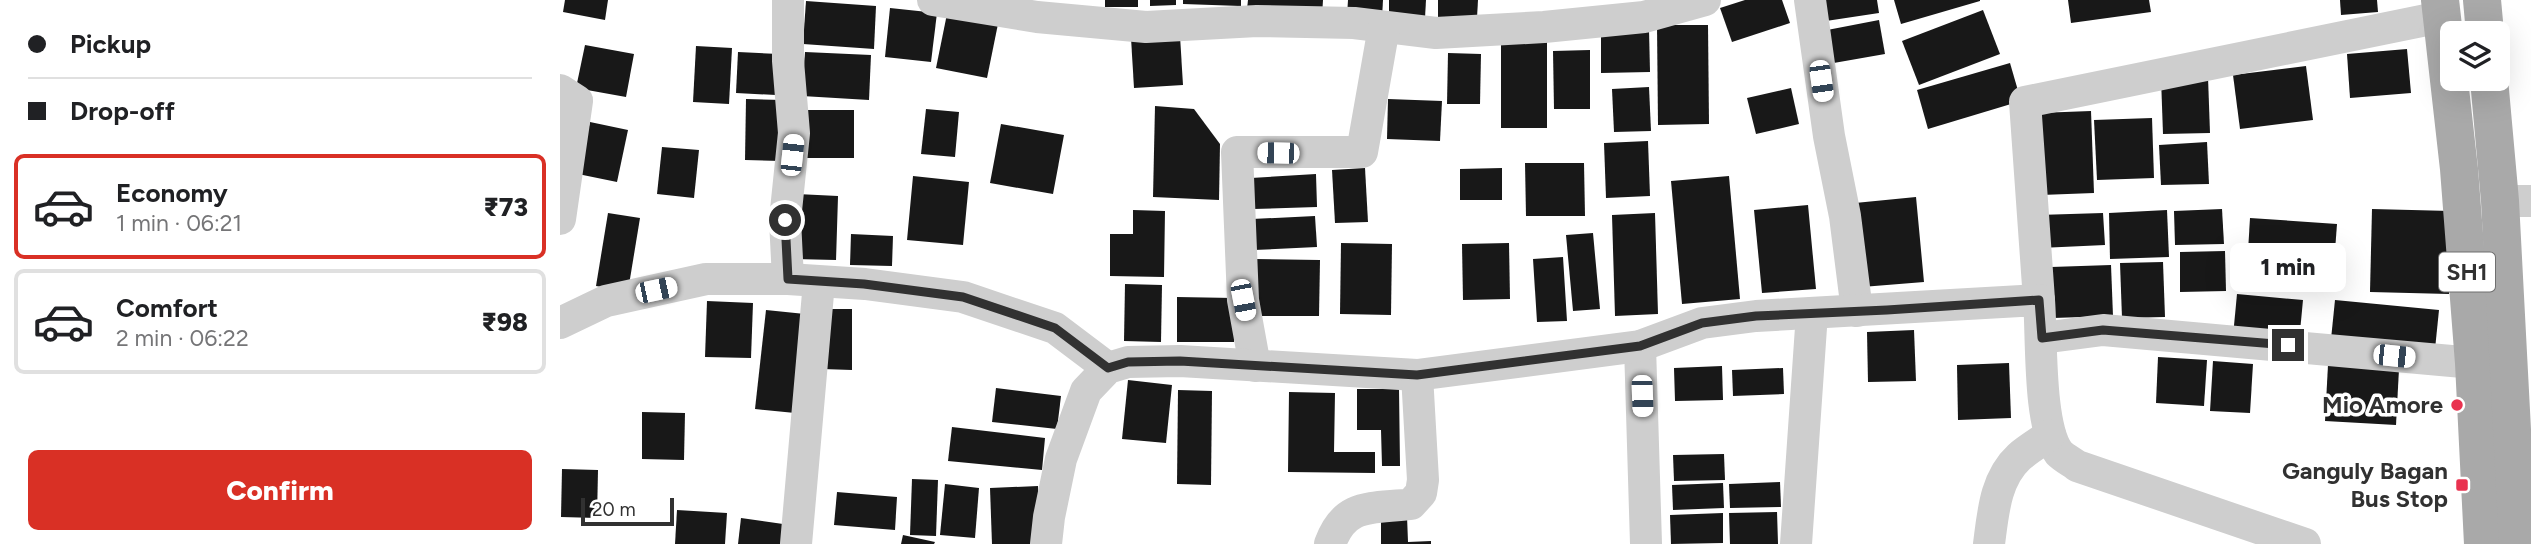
<!DOCTYPE html>
<html lang="en">
<head>
<meta charset="utf-8">
<style>
	:root { --surface:#fff; --page:#f6f6f6; --text:#202124; --muted:#757577; --line:#e0e0e0; --accent:#d93025 }
	body { margin:0; font-family:Figtree,sans-serif; background:var(--page); color:var(--text); height:100vh; display:flex; flex-direction:column; font-size:26px; white-space:nowrap }
	* { box-sizing:border-box; margin:0 }
	p { font-size:23px; color:var(--muted) }
	.icon { flex:none; width:38px; height:38px; fill:none; stroke:currentColor; stroke-width:2; stroke-linecap:round; stroke-linejoin:round }
	.map { position:relative; flex:1; overflow:hidden }
	.panel { display:flex; flex-direction:column; background:var(--surface); width:560px }
	.panel>* { flex:none }
	.banner { display:grid; align-content:center; height:154px; padding:0 28px; background:var(--surface) }
	.buttons { position:absolute; left:1880px; top:21px; display:grid; gap:14px }
	.buttons a { display:grid; place-items:center; width:70px; height:70px; border-radius:10px; background:var(--surface); box-shadow:0 7px 28px #0002; font-size:35px }
	.scale { position:absolute; left:21px; bottom:18px; width:93px; box-sizing:border-box; padding-left:7px; border:4px solid #313131; border-top:0; font-size:19px; line-height:24px; white-space:nowrap; color:#313131; -webkit-text-stroke:5px #fff; paint-order:stroke }
	.end { position:absolute; width:32px; height:32px; margin:-16px; border:9px solid #313131; background:#fff; box-shadow:0 0 0 4px #fff }
	.from { border-radius:50% }
	.bubble { position:absolute; height:49px; border-radius:10px; background:var(--surface); box-shadow:0 7px 28px #0002; font-size:23px; font-weight:800; line-height:49px; text-align:center }
	.car { position:absolute; width:21px; height:42px; margin:-21px -10px; border-radius:9px; box-shadow:0 0 5px 2px #0007; background:linear-gradient(#fff 24%,#345 0 40%,#fff 0 76%,#345 0 86%,#fff 0) }
	.banner b { display:flex; align-items:center; gap:24px; height:66px; font-size:26px }
	.banner b+b { border-top:2px solid var(--line) }
	.banner i { width:18px; height:18px; background:var(--text) }
	ul { padding:0; list-style:none }
	li { display:flex; align-items:center; gap:21px; height:105px; margin:0 14px 10px; padding:0 14px; border:4px solid var(--line); border-radius:10px }
	li div { flex:1 }
	li b { display:block; font-size:26px }
	li em { font-style:normal; font-weight:800 }
	li.current { border-color:var(--accent) }
	li>.icon { width:63px; height:63px; stroke-width:1.5 }
	.primary-button { display:flex; gap:14px; margin-top:auto; padding:14px 28px }
	.primary-button a { flex:1; height:80px; border-radius:10px; background:var(--accent); color:#fff; font-size:28px; font-weight:800; line-height:80px; text-align:center }
	main { display:flex; flex:1; min-height:0 }
	.map>svg:first-child { display:block }
	.building { fill:#181818 }
	.lines { fill:none; stroke-linecap:round; stroke-linejoin:round }
	.street { stroke:#cecece; stroke-width:32 }
	.primary { stroke:#a9a9a9; stroke-width:38 }
	.route { stroke:#313131; stroke-width:9 }
	.poi-dot { fill:#e9324f; stroke:#fff; stroke-width:2.5 }
	.labels { text-anchor:middle; stroke-width:7; stroke-linejoin:round; paint-order:stroke }
	.shield { fill:#fff; stroke:#6f6f6f; stroke-width:2 }
	.shield-label { font-size:23px; font-weight:bold; fill:#313131 }
	.poi-label { font-size:24px; font-weight:bold; fill:#313131; stroke:#fff; text-anchor:end }
</style>
</head>
<body>
<main>
<section class="panel">
<div class="banner">
<b><i class="from"></i>Pickup</b>
<b><i></i>Drop-off</b>
</div>
<ul>
<li class="current"><svg class="icon" aria-label="car" viewBox="0 0 24 24"><path d="M5 17H2v-5l4-1 3-4h7l3 4 3 1v5h-3M9 17h6M6 11h13"/><circle cx="7" cy="17" r="2"/><circle cx="17" cy="17" r="2"/></svg><div><b>Economy</b><p>1 min · 06:21</p></div><em>₹73</em></li>
<li><svg class="icon" aria-label="car" viewBox="0 0 24 24"><path d="M5 17H2v-5l4-1 3-4h7l3 4 3 1v5h-3M9 17h6M6 11h13"/><circle cx="7" cy="17" r="2"/><circle cx="17" cy="17" r="2"/></svg><div><b>Comfort</b><p>2 min · 06:22</p></div><em>₹98</em></li>
</ul>
<div class="primary-button"><a>Confirm</a></div>
</section>
<div class="map">
<svg width="1971" height="544" viewBox="0 0 1971 544">
	<rect width="100%" height="100%" fill="#fff"/>
	<!-- building -->
	<g class="building">
		<path d="M5 0H48L45 20 3 12Z"/>
		<rect x="545" y="0" width="33" height="7"/>
		<path d="M590 0H616V5L590 6Z"/>
		<path d="M623 0H681V6L623 4Z"/>
		<path d="M688 0H763L762 15 687 9Z"/>
		<path d="M788 0H823L822 18 787 16Z"/>
		<path d="M829 0H866L865 18 829 16Z"/>
		<path d="M878 0H918L917 18 878 17Z"/>
		<path d="M1185 0H1222L1230 23 1172 42 1160 8Z"/>
		<path d="M1262 0H1317L1319 13 1266 21Z"/>
		<path d="M1334 0H1420V1L1341 24Z"/>
		<path d="M1508 0H1589L1591 12 1511 23Z"/>
		<path d="M1780 0H1817L1818 12 1781 15Z"/>
		<path d="M246 1 316 6 314 49 243 44Z"/>
		<path d="M330 8 377 13 371 62 325 57Z"/>
		<path d="M388 9 439 19 427 78 376 68Z"/>
		<path d="M1423 10 1440 54 1359 85 1342 41Z"/>
		<path d="M1319 20 1325 54 1268 64 1262 31Z"/>
		<path d="M1097 25H1148L1149 124 1098 125Z"/>
		<path d="M1089 29 1090 72 1041 73V30Z"/>
		<path d="M620 36 623 85 574 88 571 38Z"/>
		<rect x="941" y="41" width="46" height="87"/>
		<path d="M25 45 74 54 66 97 16 88Z"/>
		<path d="M136 46 172 48 169 104 133 102Z"/>
		<path d="M1847 49 1851 93 1790 98 1787 54Z"/>
		<path d="M1030 50V109H994L993 51Z"/>
		<path d="M178 52 219 54 216 95 176 93Z"/>
		<path d="M245 52 311 55 309 100 242 96Z"/>
		<path d="M888 53 921 54 920 104H887Z"/>
		<path d="M1450 63 1461 101 1368 129 1357 90Z"/>
		<path d="M1746 66 1753 120 1680 129 1673 75Z"/>
		<path d="M1648 77 1650 133 1603 134 1601 78Z"/>
		<path d="M1089 87 1091 131 1054 132 1052 89Z"/>
		<path d="M1231 88 1239 124 1196 134 1187 98Z"/>
		<path d="M186 99 222 100 221 161 185 160Z"/>
		<path d="M828 99 882 101 880 141 827 139Z"/>
		<path d="M595 106 634 109 660 144 659 200 593 197Z"/>
		<path d="M366 109 399 112 395 157 361 154Z"/>
		<rect x="239" y="110" width="55" height="48"/>
		<path d="M1531 111 1534 193 1481 195 1478 113Z"/>
		<path d="M1592 118 1594 178 1537 180 1534 120Z"/>
		<path d="M30 122 68 130 57 182 18 174Z"/>
		<path d="M441 124 504 135 493 194 430 183Z"/>
		<path d="M1088 141 1090 196 1046 198 1044 143Z"/>
		<path d="M1647 142 1649 184 1601 185 1599 145Z"/>
		<path d="M102 147 139 150 134 198 97 194Z"/>
		<path d="M965 163H1024L1025 216H966Z"/>
		<path d="M805 168 808 222 775 223 772 170Z"/>
		<path d="M942 168V200H900V169Z"/>
		<path d="M756 174 757 207 693 209 691 178Z"/>
		<path d="M353 176 409 182 403 245 347 240Z"/>
		<path d="M1169 176 1180 299 1122 304 1111 181Z"/>
		<path d="M237 194 278 196 276 260 234 259Z"/>
		<path d="M1356 197 1364 282 1302 287 1295 203Z"/>
		<path d="M1248 205 1256 289 1202 293 1194 210Z"/>
		<path d="M1662 209 1664 244 1615 245 1614 211Z"/>
		<path d="M1812 209 1891 211 1889 294 1810 292Z"/>
		<path d="M573 210 605 211 604 277 550 276V234H573Z"/>
		<path d="M1607 210 1609 257 1550 259 1549 213Z"/>
		<path d="M48 213 80 218 68 291 36 286Z"/>
		<path d="M1095 213 1098 314 1055 316 1052 215Z"/>
		<path d="M1543 213 1545 245 1480 248 1478 215Z"/>
		<path d="M755 216 757 247 694 250 692 219Z"/>
		<path d="M1690 218 1777 224 1772 291 1686 285Z"/>
		<path d="M1033 233 1040 309 1013 311 1006 235Z"/>
		<path d="M291 234 333 236 332 266 290 265Z"/>
		<path d="M781 243 832 244 831 315 780 314Z"/>
		<path d="M949 243 950 299 903 300 902 244Z"/>
		<path d="M1665 251 1666 291 1620 292V252Z"/>
		<path d="M1003 257 1007 321 977 322 973 259Z"/>
		<path d="M695 259 760 260 759 316H694Z"/>
		<path d="M1603 262 1605 317 1562 318 1560 263Z"/>
		<path d="M1551 265 1553 316 1493 318 1491 267Z"/>
		<path d="M565 284 602 285 601 342 564 341Z"/>
		<path d="M1677 294 1743 300 1739 342 1673 336Z"/>
		<path d="M617 297 674 298V342H617Z"/>
		<path d="M1775 300 1879 310 1874 359 1770 349Z"/>
		<path d="M147 301 193 303 191 358 145 357Z"/>
		<path d="M263 309H292V370L262 369Z"/>
		<path d="M206 310 245 314 235 413 195 409Z"/>
		<path d="M1354 330 1356 381 1308 382 1307 332Z"/>
		<path d="M1598 357 1647 360 1644 406 1596 403Z"/>
		<path d="M1653 361 1693 364 1690 413 1650 411Z"/>
		<path d="M1449 363 1451 418 1398 420 1397 365Z"/>
		<path d="M1768 365 1839 369 1836 425 1765 421Z"/>
		<path d="M1162 366 1163 400 1115 401 1114 368Z"/>
		<path d="M1223 368 1224 394 1173 396 1172 370Z"/>
		<path d="M568 380 612 385 606 443 562 439Z"/>
		<path d="M436 388 501 396 497 429 432 422Z"/>
		<path d="M797 389H839L840 466H822L821 430H797Z"/>
		<path d="M618 390 652 391 651 485 617 484Z"/>
		<path d="M729 392 775 393 774 452H815V473L728 472Z"/>
		<path d="M82 412 125 413 124 460 82 459Z"/>
		<path d="M392 427 485 438 482 470 388 461Z"/>
		<path d="M1164 454 1165 480 1114 481 1113 455Z"/>
		<path d="M2 469 38 470 37 518 1 517Z"/>
		<path d="M352 479 378 480 376 536 350 535Z"/>
		<path d="M1220 482 1221 507 1170 508 1169 484Z"/>
		<path d="M1163 483 1164 508 1113 510 1112 485Z"/>
		<path d="M385 484 419 488 415 538 380 535Z"/>
		<path d="M478 486 480 544H432L430 488Z"/>
		<path d="M277 492 337 497 335 530 274 525Z"/>
		<path d="M117 510 167 513 165 544H115Z"/>
		<path d="M1217 512 1218 544H1170L1169 513Z"/>
		<path d="M1163 513V543L1111 544 1110 515Z"/>
		<path d="M847 516 848 542 871 541V544H821V517Z"/>
		<path d="M181 518 230 525 228 544H178Z"/>
		<path d="M343 535 375 542 374 544H341Z"/>
	</g>
	<g class="lines">
		<!-- street -->
		<g class="street">
			<path d="M228 0V61L234 133 225 220 228 279"/>
			<path d="M373 0 477 17 586 27 697 21 794 23 876 33 984 27 1084 17 1145 0"/>
			<path d="M1250 0 1269 136 1285 216 1297 311"/>
			<path d="M0 90 17 101 0 219"/>
			<path d="M1940 201H1971"/>
			<path d="M1479 300 1465 102 1881 17"/>
			<path d="M0 323 46 301 146 279H228L305 284 403 297 495 328 548 368"/>
			<path d="M1482 338 1543 330 1914 363"/>
			<path d="M1080 346 1086 544"/>
			<path d="M695 366 683 300 677 152H802L824 27"/>
			<path d="M236 544 259 282"/>
			<path d="M486 544 489 517 501 459 526 391 548 368 568 362 620 361 857 375 1080 346 1142 323 1196 316 1479 300C1482 336 1478 426 1499 453 1504 458 1512 462 1517 466L1745 544"/>
			<path d="M770 544C785 502 812 509 851 504L861 493 863 480 857 375"/>
			<path d="M1236 544 1252 313"/>
			<path d="M1429 544C1433 514 1435 479 1459 457 1468 449 1480 442 1490 435"/>
		</g>
		<!-- primary -->
		<g class="primary">
			<path d="M1880 0 1899 169 1914 363 1923 544"/>
			<path d="M1922 0 1925 33"/>
			<path d="M1929 79 1940 201 1958 544"/>
		</g>
	</g>
	<g class="lines">
		<!-- route -->
		<path class="route" d="M225 220 228 279 304 284 403 297 495 328 548 368 568 362 620 361 857 375 1080 346 1142 323 1196 316 1327 310 1479 300 1482 338 1543 330 1728 345"/>
	</g>
	<!-- markers -->
	<g class="poi-dot">
		<circle cx="1897" cy="405" r="7"/>
		<rect x="1895" y="478" width="14" height="14" rx="3.5"/>
	</g>
	<g class="labels">
		<!-- shield labels -->
		<rect class="shield" x="1879" y="252.5" width="56" height="39" rx="5"/>
		<g class="shield-label">
			<text x="1907" y="280">SH1</text>
		</g>
		<!-- poi labels -->
		<g class="poi-label">
			<text x="1883" y="413">Mio Amore</text>
			<text x="1888" y="479">Ganguly Bagan<tspan x="1888" dy="28">Bus Stop</tspan></text>
		</g>
	</g>
</svg>
<div class="buttons">
<a><svg class="icon" aria-label="layers" viewBox="0 0 24 24"><path d="M12 4l9 5-9 5-9-5zM3 14l9 5 9-5"/></svg></a>
</div>
<div class="scale">20 m</div>
<i class="end from" style="left:225px;top:220px"></i>
<i class="end" style="left:1728px;top:345px"></i>
<div class="bubble" style="left:1670px;top:243px;width:116px">1 min</div>
<i class="car" style="left:1261px;top:81px;rotate:172deg"></i>
<i class="car" style="left:718px;top:153px;rotate:271deg"></i>
<i class="car" style="left:232px;top:155px;rotate:6deg"></i>
<i class="car" style="left:96px;top:290px;rotate:78deg"></i>
<i class="car" style="left:683px;top:300px;rotate:169deg"></i>
<i class="car" style="left:1834px;top:356px;rotate:96deg"></i>
<i class="car" style="left:1082px;top:396px;rotate:178deg"></i>
</div>
</main>
</body>
</html>
